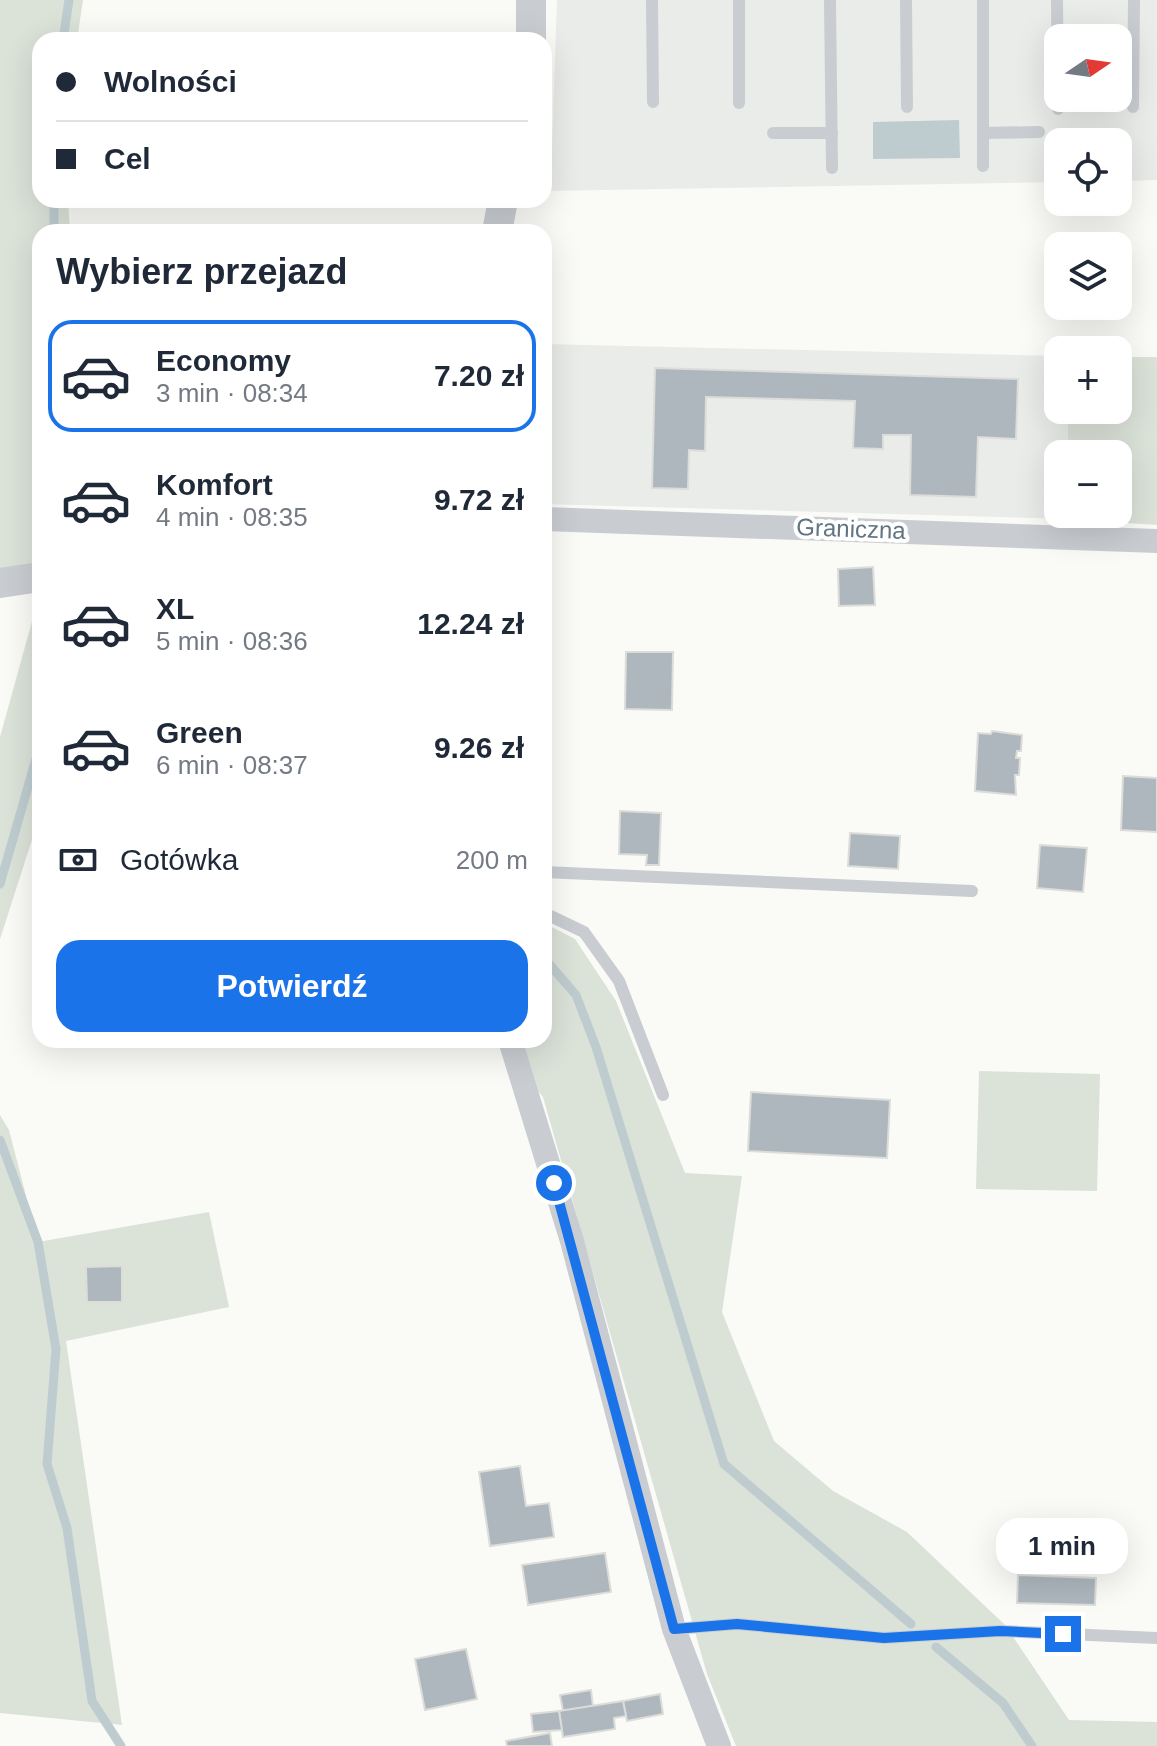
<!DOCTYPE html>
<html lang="pl">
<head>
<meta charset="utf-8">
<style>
	:root { --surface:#fff; --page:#f2f2f3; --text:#1f2937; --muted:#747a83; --line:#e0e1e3; --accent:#1a73e8 }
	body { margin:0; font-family:Arial,sans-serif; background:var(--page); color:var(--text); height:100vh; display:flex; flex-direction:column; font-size:30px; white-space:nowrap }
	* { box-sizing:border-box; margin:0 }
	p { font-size:26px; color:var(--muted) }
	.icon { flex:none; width:44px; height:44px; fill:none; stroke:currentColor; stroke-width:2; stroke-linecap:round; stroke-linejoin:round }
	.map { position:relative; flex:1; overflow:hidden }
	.drawer { position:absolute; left:32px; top:224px; width:520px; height:824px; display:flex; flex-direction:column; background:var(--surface); border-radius:24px; box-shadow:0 8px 32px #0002 }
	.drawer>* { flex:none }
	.hud { position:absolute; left:32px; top:32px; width:520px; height:176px; border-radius:24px; box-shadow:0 8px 32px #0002; display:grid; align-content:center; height:176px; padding:0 24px; background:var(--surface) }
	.needle { width:52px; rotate:77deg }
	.controls { position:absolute; left:1044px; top:24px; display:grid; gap:16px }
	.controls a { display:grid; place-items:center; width:88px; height:88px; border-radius:16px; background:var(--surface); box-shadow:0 8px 32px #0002; font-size:40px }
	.end { position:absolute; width:36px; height:36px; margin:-18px; border:10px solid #1a73e8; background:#fff; box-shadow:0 0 0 4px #fff }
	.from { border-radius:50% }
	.bubble { position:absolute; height:56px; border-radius:24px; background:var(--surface); box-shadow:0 8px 32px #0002; font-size:26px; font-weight:700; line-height:56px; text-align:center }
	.hud b { display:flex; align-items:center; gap:28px; height:76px; font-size:30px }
	.hud b+b { border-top:2px solid var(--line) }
	.hud i { width:20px; height:20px; background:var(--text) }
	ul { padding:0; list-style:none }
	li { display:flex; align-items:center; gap:24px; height:112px; margin:0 16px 12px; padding:0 8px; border:4px solid transparent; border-radius:24px }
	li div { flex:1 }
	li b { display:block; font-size:30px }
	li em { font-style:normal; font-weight:700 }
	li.selected { border-color:var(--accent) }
	li>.icon { width:72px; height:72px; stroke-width:1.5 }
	h2 { padding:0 24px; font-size:36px; line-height:96px }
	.pay { display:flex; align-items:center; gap:20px; height:88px; padding:0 24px; font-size:30px }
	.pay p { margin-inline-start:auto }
	.cta { display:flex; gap:16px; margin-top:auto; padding:16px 24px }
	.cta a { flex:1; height:92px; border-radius:24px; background:var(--accent); color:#fff; font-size:32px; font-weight:700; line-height:92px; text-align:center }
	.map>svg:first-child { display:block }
	.built { fill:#eaecea; fill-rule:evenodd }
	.green { fill:#dbe2d8 }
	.water { fill:#beccd0 }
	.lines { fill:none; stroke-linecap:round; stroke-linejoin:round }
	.stream { stroke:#beccd0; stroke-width:9 }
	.building { fill:#adb7bd; stroke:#dcdcd9; stroke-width:2 }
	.service { stroke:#c9cdd1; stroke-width:12 }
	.minor { stroke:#c9cdd1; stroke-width:24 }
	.tertiary { stroke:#c9cdd1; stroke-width:30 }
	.route { stroke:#1a73e8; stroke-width:10 }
	.labels { text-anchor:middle; stroke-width:8; stroke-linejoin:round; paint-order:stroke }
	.street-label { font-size:24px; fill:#617685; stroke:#fff }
</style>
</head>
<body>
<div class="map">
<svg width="1157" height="1746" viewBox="0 0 1157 1746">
	<rect width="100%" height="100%" fill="#fafaf7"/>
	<!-- built -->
	<g class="built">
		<path d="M557 0H1157V180L1118 181V142H1058V182L544 191V168L552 148ZM1058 38H1118V98H1058Z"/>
		<path d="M544 344 1058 356V410H1068V454H1058V514H1068V519L544 504Z"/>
	</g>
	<!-- green -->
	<g class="green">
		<path d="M0 0H83L77 40H40V200H68L70 232H40V565L0 570Z"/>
		<path d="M1118 357H1157V525L1068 519V514H1118V454H1068V410H1118Z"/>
		<path d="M40 606V815L0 939V737L36 607Z"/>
		<path d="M544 923 575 939 616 1001 685 1173 742 1176 722 1312 774 1441 833 1491 907 1532 1005 1625 1069 1720 1157 1722V1746H736L707 1674 543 1097 496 1040H544Z"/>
		<path d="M979 1071 1100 1074 1097 1191 976 1189Z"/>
		<path d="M0 1115 9 1130 38 1242 209 1212 229 1307 66 1341 122 1725 0 1713Z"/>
	</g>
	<!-- water -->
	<path class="water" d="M959 120 960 158 873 159V122Z"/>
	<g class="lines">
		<!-- stream -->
		<g class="stream">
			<path d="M63 40 69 0"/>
			<path d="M54 200V232"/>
			<path d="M0 884 40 745"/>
			<path d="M544 958 576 995 596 1047 724 1464 911 1624"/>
			<path d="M0 1140 38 1242 56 1349 47 1464 67 1528 92 1701 121 1746"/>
			<path d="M936 1647 1003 1703 1032 1746"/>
		</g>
	</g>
	<!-- building -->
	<g class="building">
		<path d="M655 368 1018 379 1016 439 978 437 976 497 910 495 911 435H883V449L853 448 855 401 706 397 705 451 689 450 688 489 652 488Z"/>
		<path d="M873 567 875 605 839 606 838 569Z"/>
		<path d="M626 652H673L672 710 625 709Z"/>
		<path d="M544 685H549L544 744Z"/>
		<path d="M992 731 1022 735 1021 751H1017L1016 758H1020L1019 775H1015L1016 795 975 791 978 733 991 734Z"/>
		<path d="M1123 776 1157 778V832L1121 830Z"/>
		<path d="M620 811 661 813 659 865H646L647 855 619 854Z"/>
		<path d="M850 833 900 836 898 869 848 866Z"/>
		<path d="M1040 845 1087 848 1083 892 1037 888Z"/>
		<path d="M751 1092 890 1100 887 1158 748 1151Z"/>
		<path d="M122 1266V1302H87L86 1267Z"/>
		<path d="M520 1466 526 1506 549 1503 554 1537 490 1546 479 1472Z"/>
		<path d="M605 1553 611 1592 528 1605 522 1565Z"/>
		<path d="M1018 1575 1096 1578 1095 1605 1017 1603Z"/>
		<path d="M466 1649 477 1699 425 1710 415 1659Z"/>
		<path d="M591 1690 593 1706 563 1711 560 1695Z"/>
		<path d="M660 1694 663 1714 627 1721 623 1701Z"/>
		<path d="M623 1701 626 1716 614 1718 615 1729 563 1737 559 1711Z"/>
		<path d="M559 1711 562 1730 533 1732 531 1714Z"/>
		<path d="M550 1733 552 1746H507L506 1741Z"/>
	</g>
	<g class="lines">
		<!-- service -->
		<g class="service">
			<path d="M652 0 653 102"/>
			<path d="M830 0 832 168"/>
			<path d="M906 0 907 107"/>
			<path d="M1057 0 1058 109"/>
			<path d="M739 103V0"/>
			<path d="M1133 107 1134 0"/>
			<path d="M773 133H832"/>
			<path d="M983 133 1039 132"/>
			<path d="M983 166V0"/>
			<path d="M544 872 972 891"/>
			<path d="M544 913 584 932 619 981 663 1095"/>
			<path d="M674 1629 737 1624 884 1638 1000 1631 1157 1638"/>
		</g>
		<!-- minor -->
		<g class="minor">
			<path d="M544 519 1157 541"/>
			<path d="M510 1040 572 1241 674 1629 719 1746"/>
		</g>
		<!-- tertiary -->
		<g class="tertiary">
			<path d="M531 40V0"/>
			<path d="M497 232 503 200"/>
			<path d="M0 583 40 577"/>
		</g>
	</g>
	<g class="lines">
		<!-- route -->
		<path class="route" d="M554 1183 674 1629 737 1624 884 1638 1000 1631 1063 1634"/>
	</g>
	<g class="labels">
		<!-- street labels -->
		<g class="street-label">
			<text transform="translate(851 529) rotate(2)" y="8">Graniczna</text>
		</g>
	</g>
</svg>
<div class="controls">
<a><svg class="needle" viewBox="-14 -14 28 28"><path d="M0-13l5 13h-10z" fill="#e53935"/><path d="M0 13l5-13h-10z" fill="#747a83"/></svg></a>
<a><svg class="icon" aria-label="locate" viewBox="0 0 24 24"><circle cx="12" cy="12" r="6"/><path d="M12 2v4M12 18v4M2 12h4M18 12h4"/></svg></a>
<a><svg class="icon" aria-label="layers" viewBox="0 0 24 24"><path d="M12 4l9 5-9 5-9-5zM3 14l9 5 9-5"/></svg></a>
<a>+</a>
<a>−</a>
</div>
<i class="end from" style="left:554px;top:1183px"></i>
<i class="end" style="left:1063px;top:1634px"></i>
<div class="bubble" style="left:996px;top:1518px;width:132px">1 min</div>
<div class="hud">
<b><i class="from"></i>Wolności</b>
<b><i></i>Cel</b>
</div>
<section class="drawer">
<h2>Wybierz przejazd</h2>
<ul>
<li class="selected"><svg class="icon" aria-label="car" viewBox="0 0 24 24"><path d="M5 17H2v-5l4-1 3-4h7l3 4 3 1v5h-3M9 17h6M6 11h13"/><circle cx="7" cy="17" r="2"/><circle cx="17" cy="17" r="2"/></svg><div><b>Economy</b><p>3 min · 08:34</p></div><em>7.20 zł</em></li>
<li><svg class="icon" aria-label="car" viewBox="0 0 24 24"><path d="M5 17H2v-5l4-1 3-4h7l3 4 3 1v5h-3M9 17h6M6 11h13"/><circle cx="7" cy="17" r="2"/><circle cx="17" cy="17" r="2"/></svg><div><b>Komfort</b><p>4 min · 08:35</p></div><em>9.72 zł</em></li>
<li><svg class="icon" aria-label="car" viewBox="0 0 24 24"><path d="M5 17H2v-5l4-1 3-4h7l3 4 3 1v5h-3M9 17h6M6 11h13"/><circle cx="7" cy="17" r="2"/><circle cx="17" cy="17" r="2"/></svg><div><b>XL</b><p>5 min · 08:36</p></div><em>12.24 zł</em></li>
<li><svg class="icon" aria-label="car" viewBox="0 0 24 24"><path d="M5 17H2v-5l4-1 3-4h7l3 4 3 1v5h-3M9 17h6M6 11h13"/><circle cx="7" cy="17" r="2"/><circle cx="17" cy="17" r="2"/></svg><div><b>Green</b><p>6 min · 08:37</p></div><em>9.26 zł</em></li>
</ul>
<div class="pay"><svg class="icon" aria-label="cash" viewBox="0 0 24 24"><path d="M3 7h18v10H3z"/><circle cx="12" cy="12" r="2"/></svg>Gotówka<p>200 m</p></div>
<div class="cta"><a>Potwierdź</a></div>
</section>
</div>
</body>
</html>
